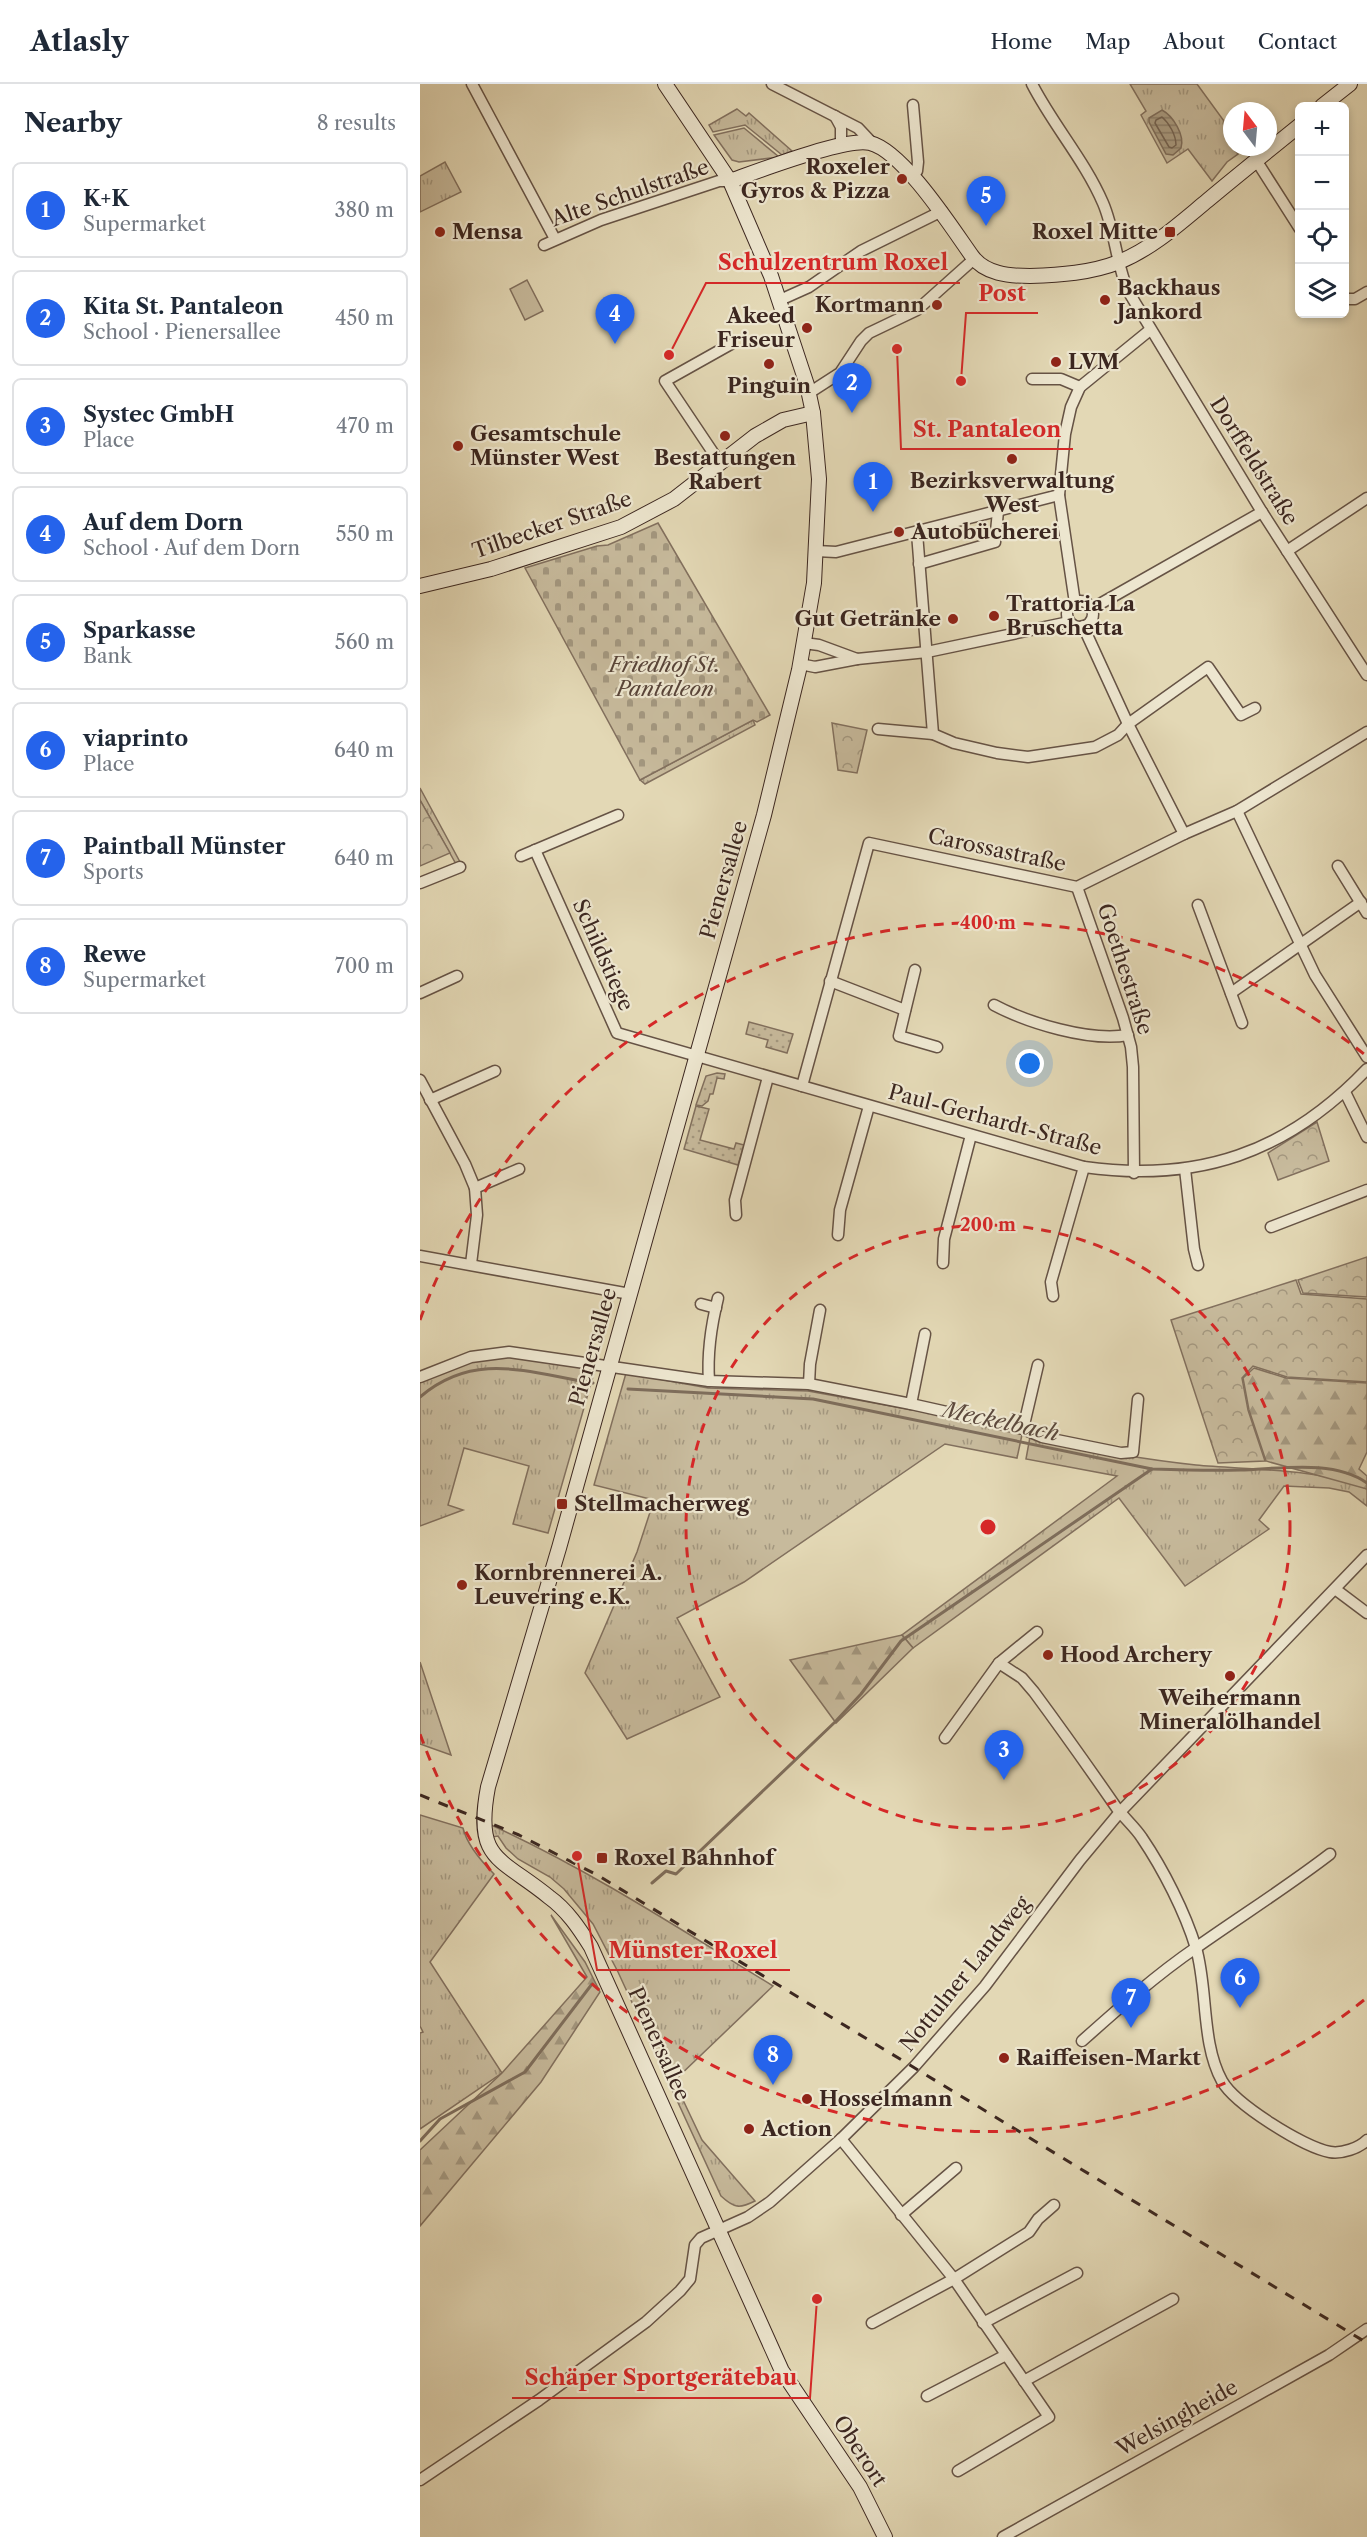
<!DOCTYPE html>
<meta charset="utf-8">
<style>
body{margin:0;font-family:"Libre Caslon Text",serif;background:#f6f6f7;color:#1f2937}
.controls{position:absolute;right:18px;top:18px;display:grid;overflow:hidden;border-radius:9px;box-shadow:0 3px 9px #0003}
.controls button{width:54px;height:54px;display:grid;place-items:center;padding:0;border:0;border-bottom:2px solid #e0e1e3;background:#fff;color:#1f2937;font:30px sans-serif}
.compass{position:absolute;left:803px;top:18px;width:54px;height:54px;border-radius:50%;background:#fff;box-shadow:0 3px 9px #0003;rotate:344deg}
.you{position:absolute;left:610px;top:980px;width:21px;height:21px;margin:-15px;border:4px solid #fff;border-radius:50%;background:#1a73e8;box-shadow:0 0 0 9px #1a73e833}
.badge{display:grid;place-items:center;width:39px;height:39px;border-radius:50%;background:#2563eb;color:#fff;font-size:20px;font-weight:700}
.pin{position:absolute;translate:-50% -50px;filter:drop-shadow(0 2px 3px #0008)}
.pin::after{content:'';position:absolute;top:32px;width:21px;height:18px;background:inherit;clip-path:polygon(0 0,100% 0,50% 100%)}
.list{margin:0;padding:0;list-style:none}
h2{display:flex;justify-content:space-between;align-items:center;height:78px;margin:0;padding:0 24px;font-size:26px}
h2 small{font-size:20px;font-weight:400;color:#747a83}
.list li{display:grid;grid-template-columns:39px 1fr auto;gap:18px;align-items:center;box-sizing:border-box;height:96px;margin:0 12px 12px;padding:0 12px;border:2px solid #e0e1e3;border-radius:9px}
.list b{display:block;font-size:22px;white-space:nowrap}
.list p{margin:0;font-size:20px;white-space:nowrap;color:#747a83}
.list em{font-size:20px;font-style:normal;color:#747a83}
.icon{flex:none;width:33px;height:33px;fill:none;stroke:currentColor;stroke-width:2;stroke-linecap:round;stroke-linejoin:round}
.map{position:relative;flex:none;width:947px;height:2453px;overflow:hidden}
header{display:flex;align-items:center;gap:36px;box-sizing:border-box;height:84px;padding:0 30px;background:#fff;border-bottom:2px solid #e0e1e3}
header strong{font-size:28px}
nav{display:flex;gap:33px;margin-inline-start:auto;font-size:21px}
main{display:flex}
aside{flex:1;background:#fff}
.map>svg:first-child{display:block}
.grass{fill:url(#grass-tufts);stroke:#82705e;stroke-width:1.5}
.forest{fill:url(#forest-firs);stroke:#82705e;stroke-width:1.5}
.cemetery{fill:url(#cemetery-stones);stroke:#82705e;stroke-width:1.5}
.park{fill:url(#park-crowns);stroke:#82705e;stroke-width:1.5}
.garden{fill:url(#garden-dots);stroke:#82705e;stroke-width:1.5}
.pitch{fill:#c7ba9c;stroke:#82705e;stroke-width:1.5}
.water{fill:url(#water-rules);stroke:#7e6d5b;stroke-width:1.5}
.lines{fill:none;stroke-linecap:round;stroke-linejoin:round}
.shore{stroke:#736251;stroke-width:1.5}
.stream{stroke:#7e6d5b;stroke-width:3}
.street-casing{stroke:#665345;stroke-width:13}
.secondary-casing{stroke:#3c2720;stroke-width:16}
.street{stroke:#ede6cf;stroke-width:10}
.secondary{stroke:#ede6cf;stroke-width:14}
.rail{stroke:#3c2720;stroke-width:3;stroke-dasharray:10 10;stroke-linecap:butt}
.ring{fill:none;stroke:#d62828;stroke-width:3;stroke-dasharray:10 8}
.poi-dot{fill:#8f2418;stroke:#ede6cf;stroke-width:2}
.labels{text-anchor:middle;stroke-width:4.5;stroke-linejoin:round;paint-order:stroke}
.poi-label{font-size:21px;font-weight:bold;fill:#3c2720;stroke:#ede6cf;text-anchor:start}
.street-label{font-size:21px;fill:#3c2720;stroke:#ede6cf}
.park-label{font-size:21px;font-style:italic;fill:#584439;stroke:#ede6cf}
.water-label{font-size:22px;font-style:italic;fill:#5d4a3d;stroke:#ede6cf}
.centre{fill:#d62828;stroke:#ede6cf;stroke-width:3}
.ring-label{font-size:18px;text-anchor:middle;font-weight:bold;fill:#d62828;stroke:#ede6cf;stroke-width:4.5;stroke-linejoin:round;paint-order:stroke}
.leader{fill:none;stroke:#d62828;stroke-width:2}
.callout-dot{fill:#d62828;stroke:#ede6cf;stroke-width:2}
.callout-label{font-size:22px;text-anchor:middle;font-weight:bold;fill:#d62828;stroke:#ede6cf;stroke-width:4.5;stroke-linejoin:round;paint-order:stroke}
</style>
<header>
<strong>Atlasly</strong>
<nav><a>Home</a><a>Map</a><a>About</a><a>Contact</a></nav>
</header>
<main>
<aside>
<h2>Nearby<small>8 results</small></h2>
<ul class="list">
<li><span class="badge">1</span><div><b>K+K</b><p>Supermarket</p></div><em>380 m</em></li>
<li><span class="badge">2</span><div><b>Kita St. Pantaleon</b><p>School · Pienersallee</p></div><em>450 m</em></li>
<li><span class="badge">3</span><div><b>Systec GmbH</b><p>Place</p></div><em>470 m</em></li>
<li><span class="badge">4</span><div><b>Auf dem Dorn</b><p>School · Auf dem Dorn</p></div><em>550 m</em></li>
<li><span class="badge">5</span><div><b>Sparkasse</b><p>Bank</p></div><em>560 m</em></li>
<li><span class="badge">6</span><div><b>viaprinto</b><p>Place</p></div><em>640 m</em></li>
<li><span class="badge">7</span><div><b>Paintball Münster</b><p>Sports</p></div><em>640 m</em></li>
<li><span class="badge">8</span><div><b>Rewe</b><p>Supermarket</p></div><em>700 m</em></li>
</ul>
</aside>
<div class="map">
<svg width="947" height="2453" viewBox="0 0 947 2453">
<defs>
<pattern id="grass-tufts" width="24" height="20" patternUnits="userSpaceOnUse" patternTransform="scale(1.5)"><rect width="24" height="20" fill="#c7ba9c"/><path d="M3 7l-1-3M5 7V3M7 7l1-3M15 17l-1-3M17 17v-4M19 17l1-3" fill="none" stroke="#a3977f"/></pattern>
<pattern id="forest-firs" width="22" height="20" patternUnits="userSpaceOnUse" patternTransform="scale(1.5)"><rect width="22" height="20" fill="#c7ba9c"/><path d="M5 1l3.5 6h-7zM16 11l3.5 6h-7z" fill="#a3977f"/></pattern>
<pattern id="cemetery-stones" width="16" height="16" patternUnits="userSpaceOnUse" patternTransform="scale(1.5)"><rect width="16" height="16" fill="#c7ba9c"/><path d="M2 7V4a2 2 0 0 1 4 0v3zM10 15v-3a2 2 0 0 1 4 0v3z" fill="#a3977f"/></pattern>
<pattern id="park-crowns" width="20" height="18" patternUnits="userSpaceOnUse" patternTransform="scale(1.5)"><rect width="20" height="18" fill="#c7ba9c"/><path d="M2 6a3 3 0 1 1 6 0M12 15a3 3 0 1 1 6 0" fill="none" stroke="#a3977f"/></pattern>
<pattern id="garden-dots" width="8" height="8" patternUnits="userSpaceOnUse" patternTransform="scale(1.5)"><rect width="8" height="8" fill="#c7ba9c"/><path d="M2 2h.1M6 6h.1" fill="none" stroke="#a3977f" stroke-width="1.8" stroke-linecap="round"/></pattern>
<pattern id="water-rules" width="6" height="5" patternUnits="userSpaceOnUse" patternTransform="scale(1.5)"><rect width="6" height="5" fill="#aa9c82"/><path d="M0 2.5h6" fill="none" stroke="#8c7f6a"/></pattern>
</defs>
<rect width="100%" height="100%" fill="#e3d8b5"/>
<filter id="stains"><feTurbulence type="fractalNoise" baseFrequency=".00333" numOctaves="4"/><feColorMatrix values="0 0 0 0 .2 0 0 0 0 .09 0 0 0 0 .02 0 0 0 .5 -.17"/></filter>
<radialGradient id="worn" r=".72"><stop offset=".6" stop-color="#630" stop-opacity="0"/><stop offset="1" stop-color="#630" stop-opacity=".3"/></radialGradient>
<!-- grass -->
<g class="grass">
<path d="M710 0H777L812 48V63L818 70 807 78 792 97 768 65 747 79 721 31 726 27Z"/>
<path d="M317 25 326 32 329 29 372 67 362 71 325 41 293 48 289 41Z"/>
<path d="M324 44 359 73 319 78 312 76 294 51Z"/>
<path d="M25 78 41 108 0 128V92Z"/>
<path d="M333 636 335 641 225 700 220 696Z"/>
<path d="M0 704 40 778 36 780 0 716Z"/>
<path d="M90 1272 176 1282 128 1449 93 1440 109 1382 44 1364 28 1421 43 1426 0 1442V1298L56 1276Z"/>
<path d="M206 1289 288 1304 388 1307 603 1346 597 1374 525 1360 324 1498 257 1534 300 1613 207 1655 165 1589 217 1468 234 1416 174 1401Z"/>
<path d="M610 1353C665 1365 720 1375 776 1381 828 1386 900 1384 947 1405V1422L929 1408 909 1404 864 1402 839 1436 849 1445 765 1502 699 1414 493 1564 482 1551 697 1392 606 1375Z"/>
<path d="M0 1578 31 1671 0 1660Z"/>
<path d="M0 1731 43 1744C47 1761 61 1777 74 1790L10 1878 82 1989 0 2045V1949L3 1948 0 1942Z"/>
<path d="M69 1740C168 1785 260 1845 353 1902L254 1997 282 2056 335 2117C319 2125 314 2124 301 2112L198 1888 173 1840 144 1805 130 1793 98 1775 86 1764 78 1752 72 1753Z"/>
</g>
<!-- forest -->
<g class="forest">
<path d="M834 1284 866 1294 947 1299V1368L939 1385 947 1392V1405L846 1377 829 1326 823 1294Z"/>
<path d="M482 1551 493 1564 416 1639 370 1576Z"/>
<path d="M131 1831 165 1878 180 1908 121 1998 0 2142V2066L82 1989 167 1893Z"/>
</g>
<!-- cemetery -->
<path class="cemetery" d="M238 439 350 631 337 638 333 636 220 696 105 484 177 462 188 461Z"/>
<!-- park -->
<g class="park">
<path d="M412 639 447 646 437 689 418 686Z"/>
<path d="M0 716 30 769 0 782Z"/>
<path d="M897 1038 909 1077 858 1096 848 1069Z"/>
<path d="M947 1173V1213L883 1209 878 1196Z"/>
<path d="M876 1196 881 1210 947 1215V1298L867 1293 833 1282 822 1294 828 1326 845 1377 798 1379 751 1236Z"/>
</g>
<!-- garden -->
<g class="garden">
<path d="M329 938 373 950 367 969 346 963 348 956 326 950Z"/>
<path d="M297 989 305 990 304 995 297 994 293 1010H290L288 1017 282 1022 276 1021 286 992Z"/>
<path d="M276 1022 289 1025 280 1056 314 1065 316 1059 324 1061 318 1081 264 1065Z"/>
</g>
<!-- pitch -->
<path class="pitch" d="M107 196 123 227 105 236 90 205Z"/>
<!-- water -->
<path class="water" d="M742 26C753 32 765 51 761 64L753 71 746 70 729 38V34Z"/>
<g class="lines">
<!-- shore -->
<path class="shore" d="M742 33C749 39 756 51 756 61L752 64 749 63 735 39 736 36Z"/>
<!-- stream -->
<g class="stream">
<path d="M208 1305 393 1315 732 1385C761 1386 791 1387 820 1386 859 1385 913 1375 947 1399"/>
<path d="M0 1313C55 1266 109 1289 173 1299"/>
<path d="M232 1799 246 1787 256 1790 415 1638 441 1610 481 1557 732 1385"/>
<path d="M0 2057 20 2035 105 1988 172 1900"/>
</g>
<defs>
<g id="street">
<path d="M52 0 135 155"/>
<path d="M352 0 438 44 453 60"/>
<path d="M612 0C633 41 665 77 683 119 695 147 696 179 708 207L842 428 947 591"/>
<path d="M415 32 421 43V61"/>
<path d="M836 76 880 145"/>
<path d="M492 92 497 87 498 78 493 21"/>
<path d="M124 161 181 136 299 97H310"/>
<path d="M924 215H935L947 208"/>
<path d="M360 216 389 203 441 167 522 127"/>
<path d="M612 295H641L660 303"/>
<path d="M389 309 420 289 441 257 449 249 497 226 554 175"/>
<path d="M300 379 245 297 311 260"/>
<path d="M497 449 513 650"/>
<path d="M396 467 416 468 639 411"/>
<path d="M867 467 947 414"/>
<path d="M499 480 575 458 578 427"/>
<circle cx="660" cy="530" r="13"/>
<path d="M655 519 639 411 645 350 651 323 660 303 730 246"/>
<path d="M671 525 842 428"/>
<path d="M663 542 708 640 764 750"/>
<path d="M384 559 399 561 437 575"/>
<path d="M380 580 395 583 437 575 507 568 649 538"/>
<path d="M458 645 513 650 534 659 577 669 608 673 675 663 698 651 708 640 788 583 821 631 835 624"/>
<path d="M817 727 895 891 947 973"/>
<path d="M115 766 197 949 664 1083C778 1099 867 1069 947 985"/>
<path d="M101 772 198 731"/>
<path d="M918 782 947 829"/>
<path d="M0 799 40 783"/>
<path d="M657 803 703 934 711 963 713 983 714 1089"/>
<path d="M778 821 822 939"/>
<path d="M495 886 479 952 517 963"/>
<path d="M410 897 485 926"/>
<path d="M0 909 37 892"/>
<path d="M811 909 941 818"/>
<path d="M574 921C608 939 670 958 708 951"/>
<path d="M0 996 45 1080 55 1104 99 1085"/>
<path d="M382 1002 449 759 657 803 764 750 817 727 947 648"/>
<path d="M925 1008 947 1053"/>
<path d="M10 1016 75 987"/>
<path d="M765 1085 774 1165 778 1181"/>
<path d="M316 1131 315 1116 348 993"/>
<path d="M851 1143 947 1106"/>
<path d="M418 1151 420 1126 449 1022"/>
<path d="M0 1172 210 1210"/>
<path d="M523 1179 524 1155 551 1051"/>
<path d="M51 1180 57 1131 55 1104"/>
<path d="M633 1212 631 1198 664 1083"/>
<path d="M281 1220 296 1224"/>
<path d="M0 1293 51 1273 89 1268 289 1297 389 1300 491 1320 603 1345 622 1353 701 1369 713 1368 718 1315"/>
<path d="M289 1297C287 1268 291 1242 298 1214"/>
<path d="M389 1300 390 1280 400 1226"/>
<path d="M491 1320 505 1250"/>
<path d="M603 1345 618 1281"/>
<path d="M915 1505 947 1529"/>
<path d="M579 1579 602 1594 614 1608C642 1646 669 1684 696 1723 704 1734 715 1743 722 1754 743 1785 765 1828 776 1864 788 1905 781 1959 802 1997 815 2020 883 2063 910 2068 922 2070 939 2064 947 2056"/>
<path d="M525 1654 579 1579 617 1548"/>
<path d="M662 1957C699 1924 736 1891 777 1863 821 1832 867 1803 910 1770"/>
<path d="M421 2055 534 2195 629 2333 538 2387"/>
<path d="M481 2131 536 2084"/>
<path d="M452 2239 534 2195 609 2148 618 2135 634 2121"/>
<path d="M563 2239 657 2189"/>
<path d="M604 2297 753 2215"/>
<path d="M507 2312 586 2271"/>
<path d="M0 2396 119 2316 226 2238 260 2207 270 2195 275 2161 281 2154 328 2133 350 2118 421 2055 494 1983 565 1902 660 1776 700 1728 947 1471"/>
<path d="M583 2453 909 2271 947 2245"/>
</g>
<g id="secondary">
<path d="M245 0 310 97 351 192 387 301 393 329 399 395 394 499 379 586 344 731 139 1464 68 1703C54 1777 80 1773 129 1813 147 1826 159 1844 171 1863L362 2287 440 2403 465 2453"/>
<path d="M902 22 930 0"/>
<path d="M310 97C338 87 426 53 450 59 483 67 532 144 552 172 565 190 589 192 610 192 640 191 671 189 699 178 733 164 760 139 788 116 818 91 849 66 880 41"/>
<path d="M0 502 71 485 201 443 254 415 335 352 363 336 393 329"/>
</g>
</defs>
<!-- street casing -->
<use href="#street" class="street-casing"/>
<!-- secondary casing -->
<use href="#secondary" class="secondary-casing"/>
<!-- street -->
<use href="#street" class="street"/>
<!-- secondary -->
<use href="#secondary" class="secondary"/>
<!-- rail -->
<path class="rail" d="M0 1711 99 1751 179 1792 947 2259"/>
</g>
<!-- distance rings -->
<g class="ring">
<circle cx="568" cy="1443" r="302"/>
<path d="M944 1916A604 604 0 0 1 0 1650M0 1236A604 604 0 0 1 944 970"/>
</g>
<!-- markers -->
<g class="poi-dot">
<circle cx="482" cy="95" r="6"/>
<circle cx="20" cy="148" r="6"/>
<rect x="744" y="142" width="12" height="12" rx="3"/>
<circle cx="685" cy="216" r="6"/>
<circle cx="517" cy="221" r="6"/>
<circle cx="387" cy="244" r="6"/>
<circle cx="636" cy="278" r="6"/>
<circle cx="349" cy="280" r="6"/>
<circle cx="305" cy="352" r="6"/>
<circle cx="38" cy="362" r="6"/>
<circle cx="592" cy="375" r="6"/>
<circle cx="479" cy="448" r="6"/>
<circle cx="574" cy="532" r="6"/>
<circle cx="533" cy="535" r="6"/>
<rect x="136" y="1414" width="12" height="12" rx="3"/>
<circle cx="42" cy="1501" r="6"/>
<circle cx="628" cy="1571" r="6"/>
<circle cx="810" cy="1592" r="6"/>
<rect x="176" y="1768" width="12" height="12" rx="3"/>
<circle cx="584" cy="1974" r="6"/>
<circle cx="387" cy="2015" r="6"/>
<circle cx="329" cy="2045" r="6"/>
</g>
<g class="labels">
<!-- poi labels -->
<g class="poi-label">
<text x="470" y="90" text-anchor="end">Roxeler<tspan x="470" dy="24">Gyros &amp; Pizza</tspan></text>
<text x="32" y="155">Mensa</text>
<text x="738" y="155" text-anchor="end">Roxel Mitte</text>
<text x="697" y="211">Backhaus<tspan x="697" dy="24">Jankord</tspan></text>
<text x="505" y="228" text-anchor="end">Kortmann</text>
<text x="375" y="239" text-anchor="end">Akeed<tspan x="375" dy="24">Friseur</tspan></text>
<text x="648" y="285">LVM</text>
<text x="349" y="309" text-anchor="middle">Pinguin</text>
<text x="50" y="357">Gesamtschule<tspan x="50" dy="24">Münster West</tspan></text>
<text x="305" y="381" text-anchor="middle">Bestattungen<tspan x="305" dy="24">Rabert</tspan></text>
<text x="592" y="404" text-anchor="middle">Bezirksverwaltung<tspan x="592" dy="24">West</tspan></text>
<text x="491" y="455">Autobücherei</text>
<text x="586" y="527">Trattoria La<tspan x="586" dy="24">Bruschetta</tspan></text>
<text x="521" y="542" text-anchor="end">Gut Getränke</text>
<text x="154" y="1427">Stellmacherweg</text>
<text x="54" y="1496">Kornbrennerei A.<tspan x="54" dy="24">Leuvering e.K.</tspan></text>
<text x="640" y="1578">Hood Archery</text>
<text x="810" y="1621" text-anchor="middle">Weihermann<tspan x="810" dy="24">Mineralölhandel</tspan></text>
<text x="194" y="1781">Roxel Bahnhof</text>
<text x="596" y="1981">Raiffeisen-Markt</text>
<text x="399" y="2022">Hosselmann</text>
<text x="341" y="2052">Action</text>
</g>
<!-- street labels -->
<g class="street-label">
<text transform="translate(210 109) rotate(-19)" y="7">Alte Schulstraße</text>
<text transform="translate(834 377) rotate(58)" y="7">Dorffeldstraße</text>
<text transform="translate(132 441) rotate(-19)" y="7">Tilbecker Straße</text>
<text transform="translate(577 766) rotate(12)" y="7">Carossastraße</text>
<text transform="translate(304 796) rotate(-74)" y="7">Pienersallee</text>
<text transform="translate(183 871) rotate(66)" y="7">Schildstiege</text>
<text transform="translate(705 885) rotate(72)" y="7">Goethestraße</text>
<text transform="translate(575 1036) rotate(15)" y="7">Paul-Gerhardt-Straße</text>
<text transform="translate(173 1263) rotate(-74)" y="7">Pienersallee</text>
<text transform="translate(545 1890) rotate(-51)" y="7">Nottulner Landweg</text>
<text transform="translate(239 1960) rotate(66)" y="7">Pienersallee</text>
<text transform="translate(757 2334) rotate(-29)" y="7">Welsingheide</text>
<text transform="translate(440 2367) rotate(57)" y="7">Oberort</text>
</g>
<!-- park labels -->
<g class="park-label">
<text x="245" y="588">Friedhof St.<tspan x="245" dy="24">Pantaleon</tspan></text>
</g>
<!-- water labels -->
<g class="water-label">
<text transform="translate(581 1337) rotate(12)" y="8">Meckelbach</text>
</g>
</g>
<circle cx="568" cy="1443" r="9" class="centre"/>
<g class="ring-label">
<text x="568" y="845">400 m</text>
<text x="568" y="1147">200 m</text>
</g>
<!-- callouts -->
<path class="leader" d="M249 271L286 199H540M541 297L546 229H618M477 265L481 365H653M157 1772L177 1886H370M397 2215L390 2314H92"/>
<g class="callout-dot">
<circle cx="249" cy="271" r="6"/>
<circle cx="541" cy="297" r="6"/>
<circle cx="477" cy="265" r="6"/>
<circle cx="157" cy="1772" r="6"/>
<circle cx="397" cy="2215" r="6"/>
</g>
<g class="callout-label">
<text x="413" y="186">Schulzentrum Roxel</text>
<text x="582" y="217">Post</text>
<text x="567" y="353">St. Pantaleon</text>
<text x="273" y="1874">Münster-Roxel</text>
<text x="241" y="2301">Schäper Sportgerätebau</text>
</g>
<rect width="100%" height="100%" filter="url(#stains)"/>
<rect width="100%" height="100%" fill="url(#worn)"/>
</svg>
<div class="controls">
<button>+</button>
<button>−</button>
<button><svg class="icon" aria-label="locate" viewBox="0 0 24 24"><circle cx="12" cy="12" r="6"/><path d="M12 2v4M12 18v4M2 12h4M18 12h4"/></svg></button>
<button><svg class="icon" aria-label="layers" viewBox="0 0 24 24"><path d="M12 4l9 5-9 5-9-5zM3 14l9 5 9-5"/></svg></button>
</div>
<svg class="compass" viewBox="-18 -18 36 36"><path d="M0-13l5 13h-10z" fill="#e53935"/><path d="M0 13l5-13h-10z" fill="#747a83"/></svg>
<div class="you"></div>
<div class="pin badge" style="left:453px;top:428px">1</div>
<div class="pin badge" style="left:432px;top:329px">2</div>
<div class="pin badge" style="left:584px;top:1696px">3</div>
<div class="pin badge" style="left:195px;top:260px">4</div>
<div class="pin badge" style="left:566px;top:142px">5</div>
<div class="pin badge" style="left:820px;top:1924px">6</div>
<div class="pin badge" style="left:711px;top:1944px">7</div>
<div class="pin badge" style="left:353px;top:2001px">8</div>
</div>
</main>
